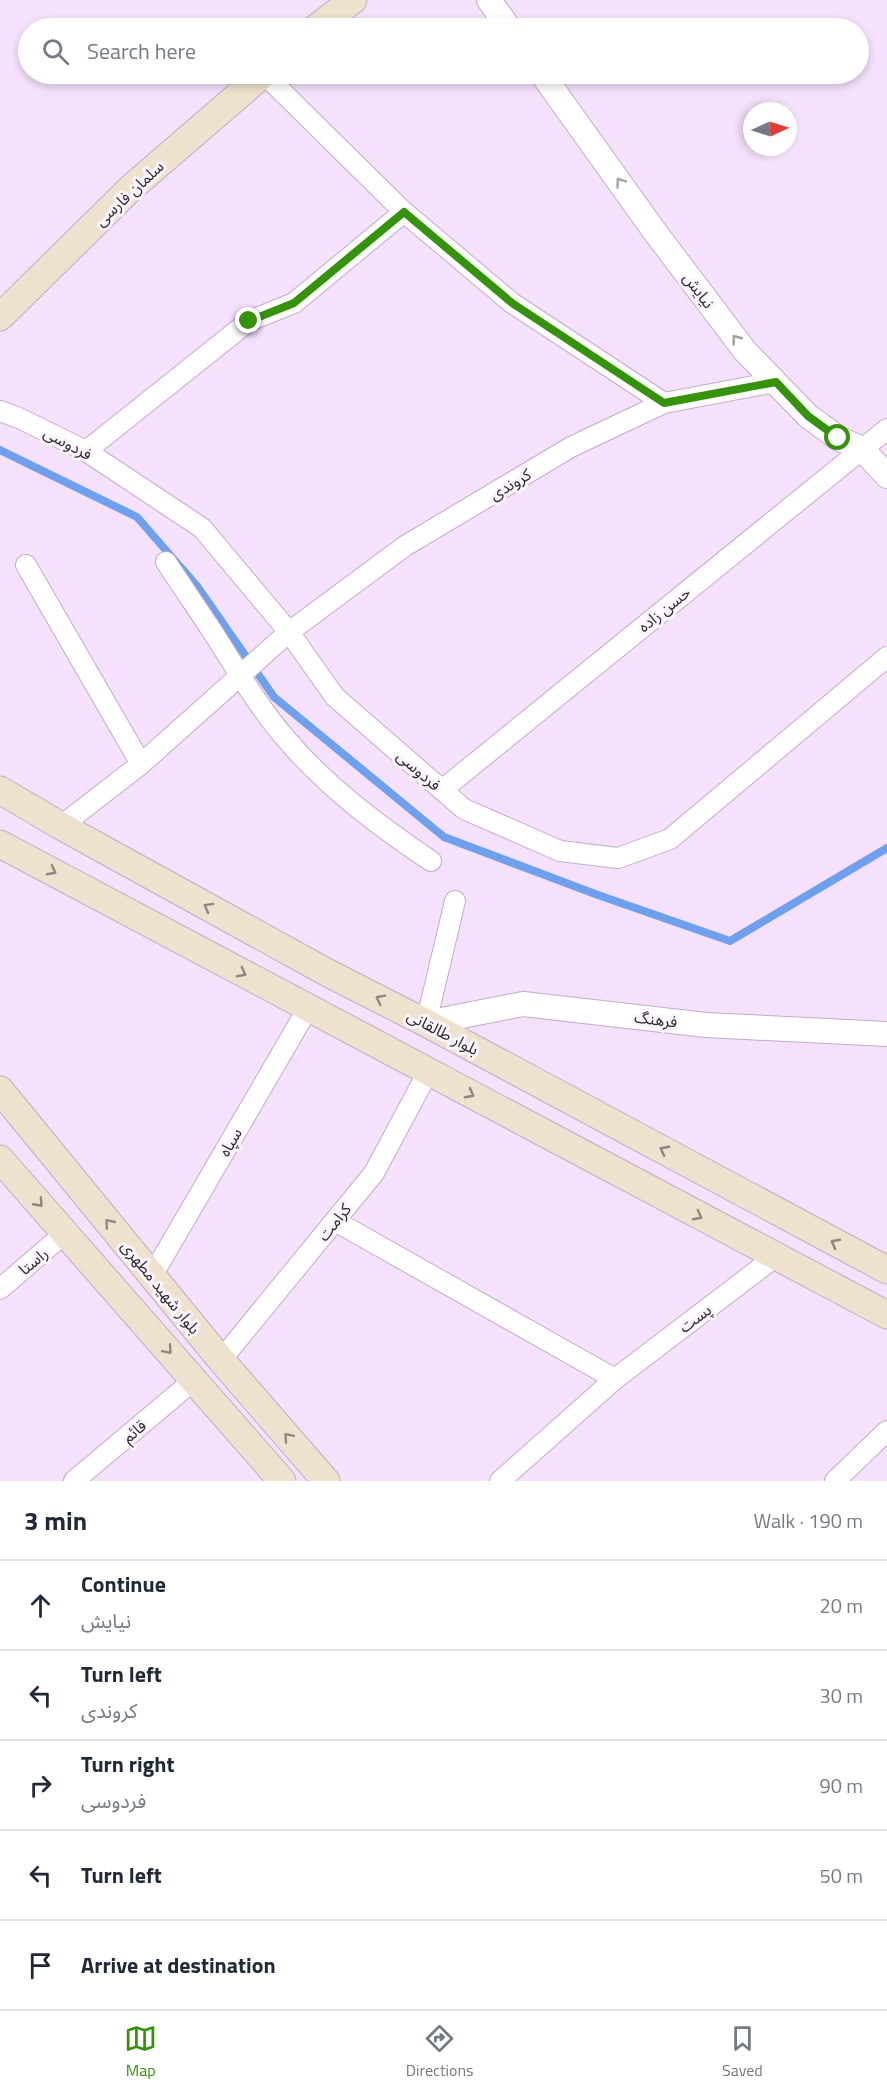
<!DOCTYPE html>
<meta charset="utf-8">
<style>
body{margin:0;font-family:"Titillium Web","Noto Sans Arabic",sans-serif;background:#f6f6f7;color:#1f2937}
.compass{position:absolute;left:743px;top:102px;width:54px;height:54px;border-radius:50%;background:#fff;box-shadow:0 3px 9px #0003;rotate:86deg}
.stop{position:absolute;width:18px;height:18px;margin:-14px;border:4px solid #35920b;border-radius:50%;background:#fff}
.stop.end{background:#35920b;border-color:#fff;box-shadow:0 2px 6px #0008}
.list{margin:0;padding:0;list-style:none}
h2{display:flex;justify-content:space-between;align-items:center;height:78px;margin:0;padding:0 24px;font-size:26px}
h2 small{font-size:20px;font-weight:400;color:#747a83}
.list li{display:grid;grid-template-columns:39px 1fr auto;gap:18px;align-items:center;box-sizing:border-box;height:90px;padding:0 24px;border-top:2px solid #e0e1e3}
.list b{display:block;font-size:22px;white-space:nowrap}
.list p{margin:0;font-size:20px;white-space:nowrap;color:#747a83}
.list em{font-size:20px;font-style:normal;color:#747a83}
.icon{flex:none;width:33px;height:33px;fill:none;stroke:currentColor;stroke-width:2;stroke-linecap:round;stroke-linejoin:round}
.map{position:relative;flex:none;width:887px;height:1481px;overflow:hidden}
.search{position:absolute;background:#fff;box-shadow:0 3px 9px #0003;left:18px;right:18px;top:18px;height:66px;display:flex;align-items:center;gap:15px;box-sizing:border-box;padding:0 21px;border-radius:33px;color:#747a83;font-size:22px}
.sheet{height:528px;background:#fff}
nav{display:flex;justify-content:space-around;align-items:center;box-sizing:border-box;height:84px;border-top:2px solid #e0e1e3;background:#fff;font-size:16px;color:#747a83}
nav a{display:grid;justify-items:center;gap:3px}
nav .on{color:#35920b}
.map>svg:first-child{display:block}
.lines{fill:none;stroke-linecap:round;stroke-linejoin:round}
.stream{stroke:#6fa0ee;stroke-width:8}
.minor-casing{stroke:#c3abc9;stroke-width:22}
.tertiary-casing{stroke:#c3abc9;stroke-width:26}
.secondary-casing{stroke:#c3abc9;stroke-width:29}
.minor{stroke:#fff;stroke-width:20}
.tertiary{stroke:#fff;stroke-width:24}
.secondary{stroke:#eee2ce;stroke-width:27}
.oneway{stroke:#a39fa4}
.oneway2{stroke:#908682}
.route{stroke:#35920b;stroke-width:8}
.labels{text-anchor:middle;stroke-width:6;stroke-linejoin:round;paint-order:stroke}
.street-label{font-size:16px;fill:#332935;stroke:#faf4fb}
</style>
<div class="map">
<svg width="887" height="1481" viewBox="0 0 887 1481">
<rect width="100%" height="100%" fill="#f5e1fb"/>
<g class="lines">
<!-- stream -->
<path class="stream" d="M0 450 137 517 197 586 274 697 444 837 598 895 730 941 887 848"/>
<defs>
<g id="minor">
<path d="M264 74 404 212 512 303 664 403"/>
<path d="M0 411 19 418 86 451 202 528 289 632 335 697 464 809 560 851 618 858 670 839 887 657"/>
<path d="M86 451 249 321 294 303 404 212"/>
<path d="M166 562C181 585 197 608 212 631 236 668 258 707 287 740 328 788 379 826 431 861"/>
<path d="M26 565 141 764"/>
<path d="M442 790 887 429"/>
<path d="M61 826 141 764 289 632 405 546 571 447 664 403 775 382"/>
<path d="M426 1023 455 901"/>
<path d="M335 1221 615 1379"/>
<path d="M152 1276 308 1008"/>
<path d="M0 1289 65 1233"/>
<path d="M221 1360 374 1173 428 1072"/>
<path d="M74 1481 194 1380"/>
<path d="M500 1481 615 1379 775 1257"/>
<path d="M835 1481 887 1431"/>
</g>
<g id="tertiary">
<path d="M489 0 509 28"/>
<path d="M542 74 655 232 745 351 808 416 838 438 862 449 887 476"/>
<path d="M426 1023 523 1004 706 1025 887 1034"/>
</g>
<g id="secondary">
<path d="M316 28 353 0"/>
<path d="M0 317 131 188 263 74"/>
<path d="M0 790 61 826 328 973 426 1023 887 1270"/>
<path d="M0 844 887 1315"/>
<path d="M0 1090 221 1360 326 1481"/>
<path d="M0 1159 282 1481"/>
</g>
</defs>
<!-- minor casing -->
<use href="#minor" class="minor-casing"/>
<!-- tertiary casing -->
<use href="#tertiary" class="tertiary-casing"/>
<!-- secondary casing -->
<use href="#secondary" class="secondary-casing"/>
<!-- minor -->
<use href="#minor" class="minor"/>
<!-- tertiary -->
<use href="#tertiary" class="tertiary"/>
<!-- secondary -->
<use href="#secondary" class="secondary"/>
</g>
<!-- one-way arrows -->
<defs><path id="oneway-chevron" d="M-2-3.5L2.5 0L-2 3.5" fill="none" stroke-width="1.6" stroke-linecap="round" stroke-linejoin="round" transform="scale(1.5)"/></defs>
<g class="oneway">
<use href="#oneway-chevron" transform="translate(620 182) rotate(-126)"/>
<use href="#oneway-chevron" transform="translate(736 339) rotate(-127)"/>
</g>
<g class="oneway2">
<use href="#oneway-chevron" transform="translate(52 871) rotate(28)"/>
<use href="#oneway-chevron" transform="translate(208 907) rotate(-151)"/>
<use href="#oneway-chevron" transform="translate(242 973) rotate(28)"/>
<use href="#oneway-chevron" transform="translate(380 999) rotate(-153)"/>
<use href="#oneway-chevron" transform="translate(470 1094) rotate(28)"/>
<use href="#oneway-chevron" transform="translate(664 1150) rotate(-152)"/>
<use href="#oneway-chevron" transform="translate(39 1203) rotate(48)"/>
<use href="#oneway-chevron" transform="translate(698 1216) rotate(28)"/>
<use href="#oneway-chevron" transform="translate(109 1223) rotate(-129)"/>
<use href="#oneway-chevron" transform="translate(835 1243) rotate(-152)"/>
<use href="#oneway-chevron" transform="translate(168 1350) rotate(49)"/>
<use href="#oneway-chevron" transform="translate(288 1437) rotate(-131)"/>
</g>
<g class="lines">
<!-- route -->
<path class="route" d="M249 321 294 303 404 212 512 303 664 403 776 382 808 416 838 438"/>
</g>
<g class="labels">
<!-- street labels -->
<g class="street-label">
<text transform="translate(129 193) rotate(-43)" y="6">سلمان فارسی</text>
<text transform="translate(699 290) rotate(53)" y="6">نیایش</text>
<text transform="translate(68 443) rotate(28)" y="6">فردوسی</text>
<text transform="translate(510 484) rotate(-31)" y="6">کروندی</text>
<text transform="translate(664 609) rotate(-39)" y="6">حسن زاده</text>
<text transform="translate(419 770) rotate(41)" y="6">فردوسی</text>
<text transform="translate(656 1019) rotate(7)" y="6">فرهنگ</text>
<text transform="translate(443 1032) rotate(28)" y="6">بلوار طالقانی</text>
<text transform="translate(230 1142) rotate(-60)" y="6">سپاه</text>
<text transform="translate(334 1222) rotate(-51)" y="6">کرامت</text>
<text transform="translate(33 1261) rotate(-40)" y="6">راستا</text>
<text transform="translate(161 1287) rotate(51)" y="6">بلوار شهید مطهری</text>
<text transform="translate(695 1318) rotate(-37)" y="6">پست</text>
<text transform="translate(134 1431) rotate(-40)" y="6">قائم</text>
</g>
</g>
</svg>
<svg class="compass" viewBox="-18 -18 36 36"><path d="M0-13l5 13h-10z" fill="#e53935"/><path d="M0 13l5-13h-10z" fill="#747a83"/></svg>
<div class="stop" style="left:838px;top:438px"></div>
<div class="stop end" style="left:249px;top:321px"></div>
<div class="search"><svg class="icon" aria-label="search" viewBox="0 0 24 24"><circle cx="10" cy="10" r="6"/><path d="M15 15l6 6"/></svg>Search here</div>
</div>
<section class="sheet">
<h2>3 min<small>Walk · 190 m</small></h2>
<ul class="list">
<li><svg class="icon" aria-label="ahead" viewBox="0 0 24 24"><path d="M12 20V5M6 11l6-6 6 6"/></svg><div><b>Continue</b><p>نیایش</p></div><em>20 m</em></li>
<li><svg class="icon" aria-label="left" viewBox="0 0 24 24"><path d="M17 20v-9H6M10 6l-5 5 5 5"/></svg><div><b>Turn left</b><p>کروندی</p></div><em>30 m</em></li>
<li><svg class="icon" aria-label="right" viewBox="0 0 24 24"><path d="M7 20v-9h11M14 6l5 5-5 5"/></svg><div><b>Turn right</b><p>فردوسی</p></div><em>90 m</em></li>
<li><svg class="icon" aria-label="left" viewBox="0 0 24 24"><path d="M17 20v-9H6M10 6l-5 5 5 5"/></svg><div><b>Turn left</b></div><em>50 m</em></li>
<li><svg class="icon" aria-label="arrive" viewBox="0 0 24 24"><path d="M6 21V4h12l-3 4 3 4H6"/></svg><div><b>Arrive at destination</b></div></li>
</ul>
</section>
<nav>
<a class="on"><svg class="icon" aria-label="map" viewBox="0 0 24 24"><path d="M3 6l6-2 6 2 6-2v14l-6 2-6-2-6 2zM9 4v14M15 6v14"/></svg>Map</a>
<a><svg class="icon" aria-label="directions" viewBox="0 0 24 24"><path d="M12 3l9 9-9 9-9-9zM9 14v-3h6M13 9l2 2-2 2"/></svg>Directions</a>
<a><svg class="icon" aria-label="saved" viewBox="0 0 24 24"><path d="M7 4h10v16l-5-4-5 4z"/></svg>Saved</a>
</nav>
